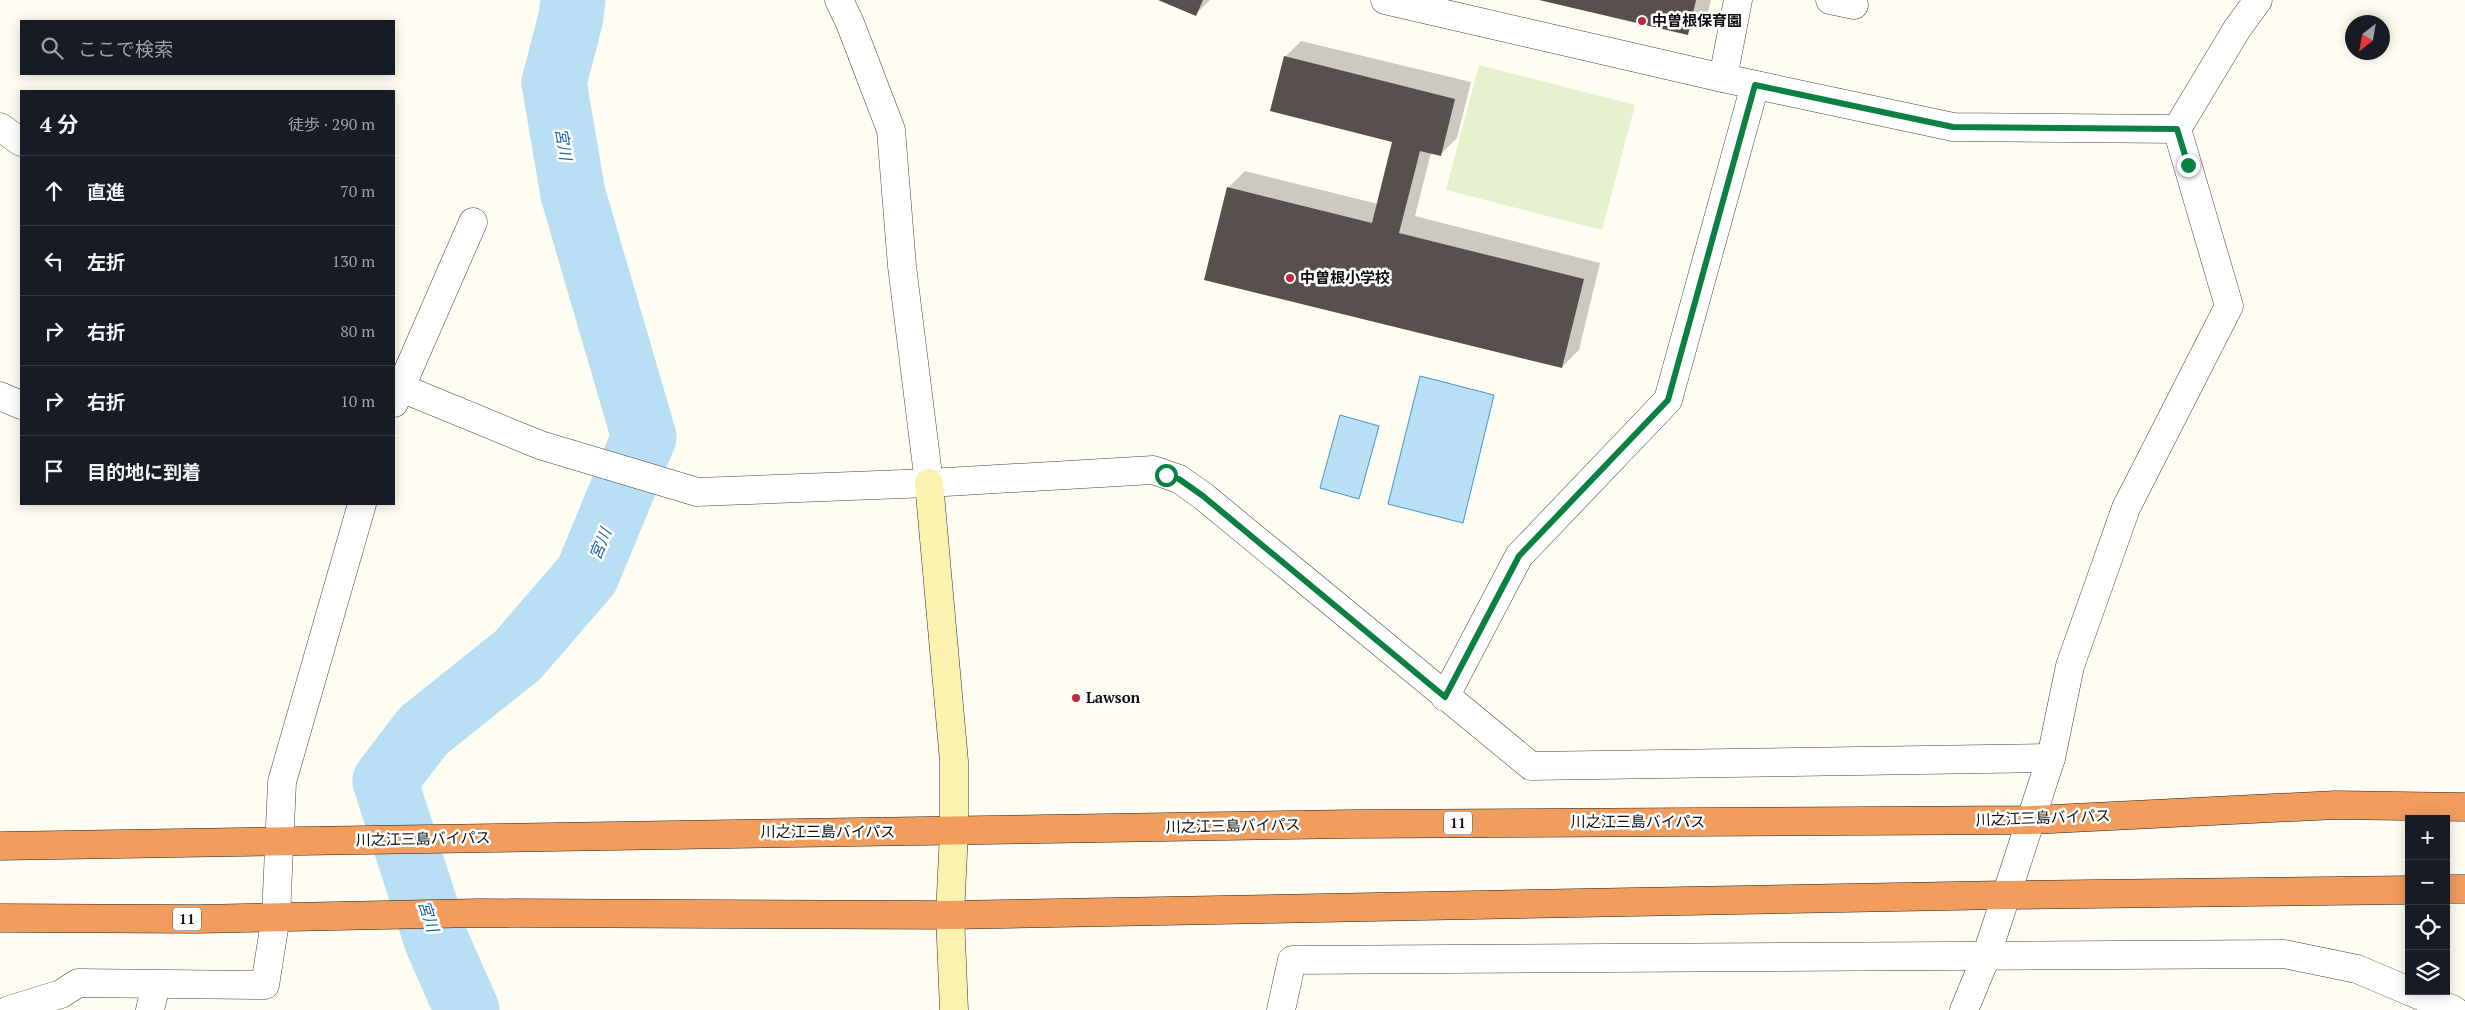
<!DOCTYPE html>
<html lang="ja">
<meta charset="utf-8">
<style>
body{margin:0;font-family:"PT Serif","Noto Sans JP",serif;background:#20242c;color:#f1f3f6}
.controls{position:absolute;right:15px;bottom:15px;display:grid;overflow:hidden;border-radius:0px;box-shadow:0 2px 12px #0003}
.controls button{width:45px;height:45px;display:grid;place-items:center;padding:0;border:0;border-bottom:1px solid #363941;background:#171b24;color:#f1f3f6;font:25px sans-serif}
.compass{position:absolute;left:2345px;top:15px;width:45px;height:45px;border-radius:50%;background:#171b24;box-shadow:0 2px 12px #0003;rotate:211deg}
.stop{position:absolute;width:15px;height:15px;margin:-11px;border:4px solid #0b8043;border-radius:50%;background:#fff}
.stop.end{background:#0b8043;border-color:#fff;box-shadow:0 1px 5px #0008}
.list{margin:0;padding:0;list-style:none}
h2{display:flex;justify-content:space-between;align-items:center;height:65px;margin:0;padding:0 20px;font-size:21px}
h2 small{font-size:16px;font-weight:400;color:#9ea1a6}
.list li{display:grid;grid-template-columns:32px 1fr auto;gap:15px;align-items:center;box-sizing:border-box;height:70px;padding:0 20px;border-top:1px solid #363941}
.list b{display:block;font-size:19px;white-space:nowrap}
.list em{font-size:16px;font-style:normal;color:#9ea1a6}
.icon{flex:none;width:28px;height:28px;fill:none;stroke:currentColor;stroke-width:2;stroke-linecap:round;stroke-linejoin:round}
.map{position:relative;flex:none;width:2465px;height:1010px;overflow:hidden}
.search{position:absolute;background:#171b24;box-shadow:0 2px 12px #0003;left:20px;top:20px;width:375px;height:55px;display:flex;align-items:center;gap:12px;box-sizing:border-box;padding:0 18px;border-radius:0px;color:#9ea1a6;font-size:19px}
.panel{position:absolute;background:#171b24;box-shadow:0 2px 12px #0003;left:20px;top:90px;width:375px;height:415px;border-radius:0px}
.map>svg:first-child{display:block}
.pitch{fill:#e5f0cd}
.water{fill:#b8dff4;stroke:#4196c9}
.shadow{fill:#0003}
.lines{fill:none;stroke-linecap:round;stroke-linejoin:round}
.river{stroke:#b8dff4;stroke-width:65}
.building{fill:#57504c}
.street-casing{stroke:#424242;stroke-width:29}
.secondary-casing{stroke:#313131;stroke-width:29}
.highway-casing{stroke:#202020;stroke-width:29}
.street{stroke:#fff;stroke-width:28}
.secondary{stroke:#fcf2af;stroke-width:28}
.highway{stroke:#f09d5e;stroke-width:28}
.route{stroke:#0b8043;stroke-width:6}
.poi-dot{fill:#bc2a35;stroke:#fff;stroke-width:2}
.labels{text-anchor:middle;stroke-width:5;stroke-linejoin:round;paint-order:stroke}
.shield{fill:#fff;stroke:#575757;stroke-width:1}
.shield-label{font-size:14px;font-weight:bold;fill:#0f0f0f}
.poi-label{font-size:15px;font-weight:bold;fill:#0f0f0f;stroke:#fff;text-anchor:start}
.street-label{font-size:15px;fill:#0f0f0f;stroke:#fff}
.water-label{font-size:16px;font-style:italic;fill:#1b689e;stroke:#fff}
</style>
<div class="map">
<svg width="2465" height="1010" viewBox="0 0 2465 1010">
<rect width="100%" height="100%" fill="#fffcf1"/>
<!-- pitch -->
<path class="pitch" d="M1479 65 1635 105 1602 230 1446 190Z"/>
<!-- water -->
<g class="water">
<path d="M1420 376 1494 395 1463 523 1388 504Z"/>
<path d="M1340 415 1379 426 1359 499 1320 488Z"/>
</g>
<!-- shadow -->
<g class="shadow">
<path d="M1161 0H1210L1196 14Z"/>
<path d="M1541 0H1711L1708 12 1687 33Z"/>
<path d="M1301 41 1471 82 1457 138 1440 155 1431 153 1415 216 1600 263 1579 350 1562 367 1228 188 1245 171 1378 204 1393 141 1285 57Z"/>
</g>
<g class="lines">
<!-- river -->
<path class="river" d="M467 1010 437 942 385 781 423 731 518 655 587 575 644 437 573 194 554 83 571 17 573 0"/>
</g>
<!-- building -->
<g class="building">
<path d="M1158 0H1203L1196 16Z"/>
<path d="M1539 0H1696L1688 35Z"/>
<path d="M1284 56 1455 99 1441 156 1420 151 1399 233 1584 279 1562 368 1204 280 1227 187 1372 223 1392 142 1270 111Z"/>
</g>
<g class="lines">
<defs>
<g id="street">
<path d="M839 0 850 23 891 130 902 266 929 483"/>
<path d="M1385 0 1723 78 1953 127 2177 129"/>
<path d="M1830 0 1854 5"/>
<path d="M1723 78 1738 0"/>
<path d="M0 127 21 142"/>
<path d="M394 385 540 445 697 492 929 483 1153 470 1179 479 1203 496 1531 766 2051 758"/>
<path d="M0 396 21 405"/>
<path d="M394 403 473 222"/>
<path d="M1445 697 1519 556 1668 400 1755 85"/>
<path d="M2409 991 2454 1010"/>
<path d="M9 1010 61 994 78 983 265 985 276 916 282 782 362 504"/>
<path d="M150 1010 156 985"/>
<path d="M1281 1010 1292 960 2284 954 2357 969 2409 991"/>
<path d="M1964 1010 1986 957 2051 758 2070 666 2126 508 2229 306 2177 129 2237 29 2258 0"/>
</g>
<path id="secondary" d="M929 483 954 761V832L950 915 954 1010"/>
<g id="highway">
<path d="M0 846 1351 824 2030 820 2336 805 2465 807"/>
<path d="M2446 889H2465"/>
<path d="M0 918 198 919 479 913 950 915 2005 895 2409 890"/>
</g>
</defs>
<!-- street casing -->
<use href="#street" class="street-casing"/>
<!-- secondary casing -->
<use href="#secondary" class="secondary-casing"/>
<!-- highway casing -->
<use href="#highway" class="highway-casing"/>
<!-- street -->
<use href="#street" class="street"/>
<!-- secondary -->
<use href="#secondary" class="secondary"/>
<!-- highway -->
<use href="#highway" class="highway"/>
</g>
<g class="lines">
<!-- route -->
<path class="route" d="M1166 475 1179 479 1203 496 1445 697 1519 556 1668 400 1755 85 1953 127 2177 129 2188 165"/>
</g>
<!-- markers -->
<g class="poi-dot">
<circle cx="1642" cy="21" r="5"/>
<circle cx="1290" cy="278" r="5"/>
<circle cx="1076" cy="698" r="5"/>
</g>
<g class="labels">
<!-- shield labels -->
<g class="shield">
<rect x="1444" y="811.5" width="28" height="23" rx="4"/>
<rect x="173" y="907.5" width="28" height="23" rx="4"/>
</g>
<g class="shield-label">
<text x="1458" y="828">11</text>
<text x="187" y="924">11</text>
</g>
<!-- poi labels -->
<g class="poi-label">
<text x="1652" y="26">中曽根保育園</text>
<text x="1300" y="283">中曽根小学校</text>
<text x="1086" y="703">Lawson</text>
</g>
<!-- street labels -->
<g class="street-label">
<text transform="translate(2043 818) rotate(-2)" y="5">川之江三島バイパス</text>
<text x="1638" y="827">川之江三島バイパス</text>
<text transform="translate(1233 826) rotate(-1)" y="5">川之江三島バイパス</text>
<text x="828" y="837">川之江三島バイパス</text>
<text transform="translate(423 839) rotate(-1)" y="5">川之江三島バイパス</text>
</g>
<!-- water labels -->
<g class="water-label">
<text transform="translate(564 144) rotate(81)" y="6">宮川</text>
<text transform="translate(600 544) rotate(-68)" y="6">宮川</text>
<text transform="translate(429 916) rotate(72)" y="6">宮川</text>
</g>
</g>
</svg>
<div class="controls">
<button>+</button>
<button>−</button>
<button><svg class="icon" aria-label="locate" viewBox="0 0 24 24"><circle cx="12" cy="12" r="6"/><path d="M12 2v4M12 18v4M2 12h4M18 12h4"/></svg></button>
<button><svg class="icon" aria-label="layers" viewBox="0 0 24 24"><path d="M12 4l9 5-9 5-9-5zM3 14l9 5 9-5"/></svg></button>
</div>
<svg class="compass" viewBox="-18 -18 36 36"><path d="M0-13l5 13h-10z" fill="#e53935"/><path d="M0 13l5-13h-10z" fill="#9ea1a6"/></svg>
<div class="stop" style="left:1166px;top:475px"></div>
<div class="stop end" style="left:2188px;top:165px"></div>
<div class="search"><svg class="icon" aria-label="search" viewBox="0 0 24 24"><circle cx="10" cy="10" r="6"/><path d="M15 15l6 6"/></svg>ここで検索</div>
<section class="panel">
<h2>4 分<small>徒歩 · 290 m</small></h2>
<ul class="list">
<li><svg class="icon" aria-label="ahead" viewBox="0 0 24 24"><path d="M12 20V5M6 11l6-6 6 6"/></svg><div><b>直進</b></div><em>70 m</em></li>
<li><svg class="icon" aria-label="left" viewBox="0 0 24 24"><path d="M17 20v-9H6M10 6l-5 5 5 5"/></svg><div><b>左折</b></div><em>130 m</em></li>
<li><svg class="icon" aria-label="right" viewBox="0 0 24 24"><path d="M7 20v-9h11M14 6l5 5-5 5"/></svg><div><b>右折</b></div><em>80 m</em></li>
<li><svg class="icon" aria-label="right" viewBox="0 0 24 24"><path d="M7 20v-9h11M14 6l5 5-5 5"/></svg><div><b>右折</b></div><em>10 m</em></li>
<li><svg class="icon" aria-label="arrive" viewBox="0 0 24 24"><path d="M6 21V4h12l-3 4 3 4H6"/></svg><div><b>目的地に到着</b></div></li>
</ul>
</section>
</div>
